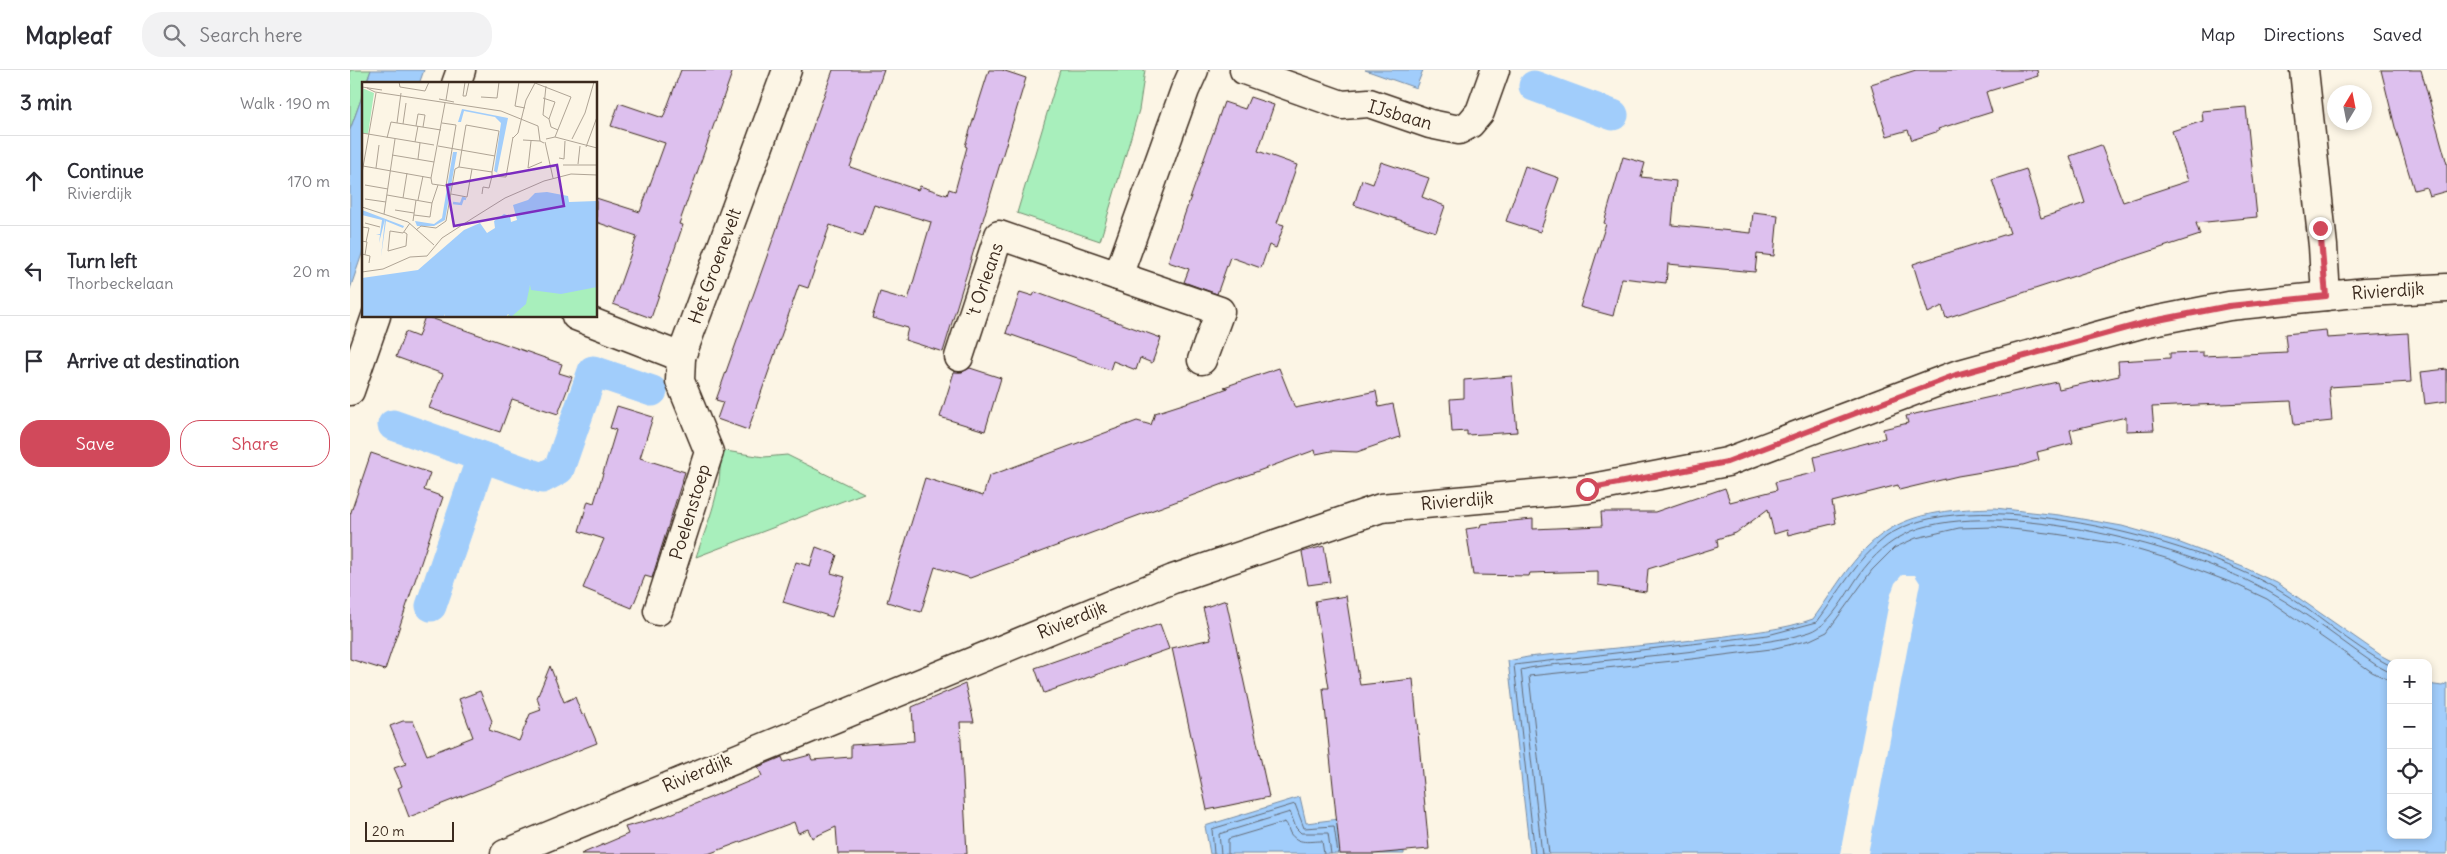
<!DOCTYPE html>
<meta charset="utf-8">
<style>
body{margin:0;font-family:Delius,sans-serif;background:#f2f2f3;color:#2b2b33}
.controls{position:absolute;right:15px;bottom:15px;display:grid;overflow:hidden;border-radius:10px;box-shadow:0 2px 8px #0003}
.controls button{width:45px;height:45px;display:grid;place-items:center;padding:0;border:0;border-bottom:1px solid #e1e1e2;background:#fff;color:#2b2b33;font:25px sans-serif}
.compass{position:absolute;left:1977px;top:15px;width:45px;height:45px;border-radius:50%;background:#fff;box-shadow:0 2px 8px #0003;rotate:10deg}
.scale{position:absolute;left:15px;bottom:12px;width:89px;box-sizing:border-box;padding-left:5px;border:2px solid #3b2a1e;border-top:0;font-size:14px;line-height:18px;white-space:nowrap;color:#3b2a1e;-webkit-text-stroke:4px #fcf5e5;paint-order:stroke}
.stop{position:absolute;width:15px;height:15px;margin:-11px;border:4px solid #d1495b;border-radius:50%;background:#fff}
.stop.end{background:#d1495b;border-color:#fff;box-shadow:0 1px 5px #0008}
.list{margin:0;padding:0;list-style:none}
h2{display:flex;justify-content:space-between;align-items:center;height:65px;margin:0;padding:0 20px;font-size:21px}
h2 small{font-size:16px;font-weight:400;color:#7c7c81}
.list li{display:grid;grid-template-columns:32px 1fr auto;gap:15px;align-items:center;box-sizing:border-box;height:90px;padding:0 20px;border-top:1px solid #e1e1e2}
.list b{display:block;font-size:19px;white-space:nowrap}
.list p{margin:0;font-size:16px;white-space:nowrap;color:#7c7c81}
.list em{font-size:16px;font-style:normal;color:#7c7c81}
.actions{display:flex;gap:10px;padding:15px 20px}
.actions a{flex:1;padding:11px 0;border:1px solid #d1495b;border-radius:20px;text-align:center;font-size:18px;color:#d1495b}
.actions .main{background:#d1495b;color:#fff}
.icon{flex:none;width:28px;height:28px;fill:none;stroke:currentColor;stroke-width:2;stroke-linecap:round;stroke-linejoin:round}
.map{position:relative;flex:none;width:2097px;height:784px;overflow:hidden}
header{display:flex;align-items:center;gap:30px;box-sizing:border-box;height:70px;padding:0 25px;background:#fff;border-bottom:1px solid #e1e1e2}
header strong{font-size:24px}
nav{display:flex;gap:28px;margin-inline-start:auto;font-size:18px}
.search{width:350px;height:45px;background:#f2f2f3;display:flex;align-items:center;gap:12px;box-sizing:border-box;padding:0 18px;border-radius:20px;color:#7c7c81;font-size:19px}
main{display:flex}
aside{flex:1;background:#fff}
.map>svg:first-child{display:block}
.green{fill:#a8efbc;stroke:#728c6d}
.water{fill:#a1cdfb;stroke:#788ca3}
.pier{fill:#fcf5e5}
.lines{fill:none;stroke-linecap:round;stroke-linejoin:round}
.shore{stroke:#646b76;stroke-width:1}
.canal{stroke:#a1cdfb;stroke-width:31}
.building{fill:#ddc0ee;stroke:#3b2a1e}
.street-casing{stroke:#3b2a1e;stroke-width:31}
.secondary-casing{stroke:#3b2a1e;stroke-width:31}
.street{stroke:#fcf5e5;stroke-width:28}
.secondary{stroke:#fcf5e5;stroke-width:28}
.route{stroke:#d1495b;stroke-width:6}
.labels{text-anchor:middle;stroke-width:4.5;stroke-linejoin:round;paint-order:stroke}
.street-label{font-size:18px;fill:#3b2a1e;stroke:#fcf5e5}
.inset-river{fill:none;stroke:#a1cdfb;stroke-width:2.5}
.inset-road{fill:none;stroke:#afa495;stroke-width:1}
.view{fill:#7b2cbf;fill-opacity:0.15;stroke:#7b2cbf;stroke-width:2.5}
.inset-edge{fill:none;stroke:#3b2a1e;stroke-width:2.5}
</style>
<header>
<strong>Mapleaf</strong>
<div class="search"><svg class="icon" aria-label="search" viewBox="0 0 24 24"><circle cx="10" cy="10" r="6"/><path d="M15 15l6 6"/></svg>Search here</div>
<nav><a>Map</a><a>Directions</a><a>Saved</a></nav>
</header>
<main>
<aside>
<h2>3 min<small>Walk · 190 m</small></h2>
<ul class="list">
<li><svg class="icon" aria-label="ahead" viewBox="0 0 24 24"><path d="M12 20V5M6 11l6-6 6 6"/></svg><div><b>Continue</b><p>Rivierdijk</p></div><em>170 m</em></li>
<li><svg class="icon" aria-label="left" viewBox="0 0 24 24"><path d="M17 20v-9H6M10 6l-5 5 5 5"/></svg><div><b>Turn left</b><p>Thorbeckelaan</p></div><em>20 m</em></li>
<li><svg class="icon" aria-label="arrive" viewBox="0 0 24 24"><path d="M6 21V4h12l-3 4 3 4H6"/></svg><div><b>Arrive at destination</b></div></li>
</ul>
<div class="actions"><a class="main">Save</a><a>Share</a></div>
</aside>
<div class="map">
<svg width="2097" height="784" viewBox="0 0 2097 784">
<rect width="100%" height="100%" fill="#fcf5e5"/>
<filter id="ink" filterUnits="userSpaceOnUse"><feTurbulence type="fractalNoise" baseFrequency=".02" numOctaves="2"/><feDisplacementMap in="SourceGraphic" scale="10" xChannelSelector="R" yChannelSelector="G"/><feConvolveMatrix kernelMatrix="1 2 1 2 8 2 1 2 1" color-interpolation-filters="sRGB"/></filter>
<g filter="url(#ink)">
<!-- green -->
<g class="green">
<path d="M0 0H21L16 14H14V21L0 60Z"/>
<path d="M710 0H795L789 40 750 171 667 143Z"/>
<path d="M369 380 414 387 437 385 514 423 346 487C357 454 375 414 369 380Z"/>
</g>
<!-- water -->
<g class="water">
<path d="M21 0H74L69 14H16Z"/>
<path d="M1015 0H1073L1066 18Z"/>
<path d="M14 21V178L0 219V60Z"/>
<path d="M1645 438 1709 445 1772 456 1825 471 1893 497 1927 513 2032 586 2045 593H2041V765H2078V614L2092 616 2097 613V784H1180L1158 591 1178 587C1241 580 1305 575 1369 567 1400 562 1433 560 1463 549 1484 521 1504 483 1534 463 1565 441 1608 439 1645 438Z"/>
<path d="M950 727 956 753 989 749 1054 780V784H860L855 756Z"/>
</g>
<!-- pier -->
<path class="pier" d="M1552 505H1565L1570 513 1518 784H1490L1540 527 1545 513Z"/>
<g class="lines">
<!-- shore -->
<g class="shore">
<path d="M864 784 862 759 945 734 954 758 984 756 988 784"/>
<path d="M871 784 869 764 940 742 946 758 951 763H978L981 784"/>
<path d="M878 784V769L935 752C938 755 938 759 940 763 948 775 960 771 972 771L974 784"/>
<path d="M1185 784 1164 595 1418 565 1467 552C1488 524 1507 489 1536 467 1614 409 1847 471 1925 518 1965 541 1999 575 2041 596"/>
<path d="M1192 784 1171 600C1193 594 1218 594 1241 592 1288 587 1335 583 1381 576 1407 573 1435 570 1460 562 1483 555 1501 513 1517 495 1529 480 1544 469 1562 461 1648 427 1843 477 1921 523 1958 544 1991 571 2026 595L2041 603"/>
<path d="M1199 784 1179 606 1342 589 1421 579 1460 570 1477 562 1522 500 1544 478 1566 468 1609 458 1644 457 1706 464 1768 474 1819 489 1885 514 1917 529 2022 602 2041 611"/>
</g>
<!-- canal -->
<g class="canal">
<path d="M1184 16 1263 45"/>
<path d="M43 355 192 408 209 399 243 301 302 321"/>
<path d="M81 536 132 387"/>
</g>
</g>
<!-- building -->
<g class="building">
<path d="M331 0H383L329 154 333 155 301 248 263 234 287 166 246 152V128L290 142 315 73 261 56 269 33 313 48Z"/>
<path d="M483 0H534L500 97 568 120 570 116 597 125 599 119 605 121 617 77 615 76 639 0H652L676 8 593 282 555 270 558 258 522 248 530 222 558 230 581 152 524 135 513 166 480 155 458 218 449 215 398 360 367 349 373 332 366 330Z"/>
<path d="M1566 0H1687L1688 6 1636 22 1642 42 1588 59 1589 61 1562 70 1558 60 1537 66 1521 14Z"/>
<path d="M2031 0H2071L2097 94V121L2079 126 2076 117 2064 120 2045 57Z"/>
<path d="M900 27 924 35 908 81 947 95 927 153 934 155 926 178 919 175 911 198 880 187 867 224 834 212 839 199 818 192 874 32 895 39Z"/>
<path d="M1896 37 1907 147 1846 153 1850 165 1596 248 1592 236 1578 243 1563 194 1660 163 1642 110 1676 99 1691 148 1735 133 1720 86 1751 75 1773 132 1838 111 1822 61 1853 51 1852 41Z"/>
<path d="M1273 87 1295 93 1291 107 1326 111 1322 155 1401 163 1403 142 1428 145 1424 186 1407 184 1405 202 1318 194 1316 213 1272 208 1263 246 1230 237 1256 154 1254 153Z"/>
<path d="M1031 92 1079 108 1072 127 1095 136 1086 162 1004 135 1012 110 1023 114Z"/>
<path d="M1175 96 1209 108 1190 162 1156 151Z"/>
<path d="M670 222 683 226 685 222 811 268 802 293 790 288 786 300 763 291 760 300 656 263Z"/>
<path d="M75 246 212 294 209 303 222 307 208 344 162 329 150 362 79 338 93 304 46 287 55 262 68 267Z"/>
<path d="M1976 260 1977 268 2058 263 2061 312 1979 317 1982 351 1944 355 1941 331 1802 337 1804 360 1776 361V347L1720 360 1723 373 1687 382 1689 390 1673 395 1608 406 1549 420 1548 415 1482 432 1486 453 1438 465 1437 460 1424 464 1418 439 1386 463 1367 469 1368 477 1298 499 1296 522 1248 515V501L1180 503 1179 506 1123 505 1116 459 1130 457 1131 454 1183 449V459L1252 456 1251 442H1305L1375 418 1380 432 1427 420 1425 412 1467 402 1464 387 1535 368 1533 359 1558 353 1556 346 1707 312 1709 319 1769 306 1768 291 1820 288V283L1853 282V286L1937 282 1935 264Z"/>
<path d="M620 298 651 308 635 361 590 347 604 302H612Z"/>
<path d="M929 298 945 338 1026 321 1029 337 1043 334 1050 367 1007 382 981 381 966 384 965 380 620 508 585 497 571 542 537 532 575 408 633 426 639 406 787 351 801 355 805 343 858 326H856L878 318 874 317Z"/>
<path d="M2097 299V331L2075 334 2071 302Z"/>
<path d="M1162 306 1167 362 1117 365V361L1102 362 1100 329 1114 328V310Z"/>
<path d="M267 336 303 347 290 388 335 402 302 508 295 506 282 538 233 518 254 469 229 461 238 431 244 433 266 360 260 358Z"/>
<path d="M21 383 80 403 74 420 93 427 35 600 0 589V445Z"/>
<path d="M974 476 980 512 958 515 952 482Z"/>
<path d="M466 477 487 485 481 503 495 507 482 547 433 532 446 492 460 496Z"/>
<path d="M996 526 1010 615 1063 609 1079 779 1024 784H990L973 618H979L965 531Z"/>
<path d="M876 530 919 727 857 740 822 578 861 569 853 538Z"/>
<path d="M810 554 819 579 694 623 685 598Z"/>
<path d="M200 596 214 632 225 627 232 645 235 644 247 673 59 747 48 718 52 716 44 698 56 694 40 656 53 651H63L77 685 123 667 109 629 130 621 142 651 139 660 169 671 180 644 191 640 187 628Z"/>
<path d="M615 614 624 652H610L617 784H488L486 757 462 768 458 759 448 763 444 752 358 784H231L278 764 275 757 316 746 412 706 408 697 432 687 434 692 460 685 462 690 501 687V675L564 671 562 637Z"/>
</g>
<g class="lines">
<defs>
<g id="street">
<path d="M894 0 992 35 1019 33 1080 54 1109 60 1120 54 1130 42 1145 0"/>
<path d="M106 14 111 0"/>
<path d="M768 206 870 241 852 290"/>
<path d="M226 246 331 287 437 0"/>
<path d="M609 287 649 165 768 206 835 20 844 0"/>
<path d="M0 321 26 246"/>
<path d="M308 541 359 382 330 311 331 287"/>
</g>
<g id="secondary">
<path d="M1954 0 1973 176 1976 226"/>
<path d="M155 784 823 509 1031 438 1237 419 1377 392 1606 305 1798 252 1879 236 2016 222 2097 218"/>
</g>
</defs>
<!-- street casing -->
<use href="#street" class="street-casing"/>
<!-- secondary casing -->
<use href="#secondary" class="secondary-casing"/>
<!-- street -->
<use href="#street" class="street"/>
<!-- secondary -->
<use href="#secondary" class="secondary"/>
</g>
</g>
<g class="lines" filter="url(#ink)">
<!-- route -->
<path class="route" d="M1237 419 1377 392 1606 305 1798 252 1879 236 1976 226 1970 158"/>
</g>
<g class="labels">
<!-- street labels -->
<g class="street-label">
<text transform="translate(1050 45) rotate(16)" y="6">IJsbaan</text>
<text transform="translate(365 196) rotate(-70)" y="6">Het Groenevelt</text>
<text transform="translate(635 210) rotate(-71)" y="6">'t Orleans</text>
<text transform="translate(2038 221) rotate(-4)" y="6">Rivierdijk</text>
<text transform="translate(1107 431) rotate(-5)" y="6">Rivierdijk</text>
<text transform="translate(340 442) rotate(-73)" y="6">Poelenstoep</text>
<text transform="translate(722 550) rotate(-22)" y="6">Rivierdijk</text>
<text transform="translate(347 703) rotate(-23)" y="6">Rivierdijk</text>
</g>
</g>
<!-- overview -->
<g transform="translate(12 12)">
<rect width="235" height="235" fill="#fcf5e5"/>
<path d="M0 6 12 11 6 52 0 51ZM235 184V235H144L162 219 168 202Z" fill="#a8efbc"/>
<path d="M100 27 146 36 135 91 141 94 132 89 139 41 133 35 102 29 99 40H96ZM91 70H95L83 138 72 144H55L53 139 72 142 80 136ZM185 110 206 114 207 120 235 119V205L199 212 169 208 168 203 164 222 149 235 146 232 144 235H83L82 232V235H0V196L56 188 102 148 118 141 125 151 133 146 132 139 142 132 148 134 149 140 155 138 151 123 166 118 173 111ZM0 128 42 144 41 146 24 139 19 175 23 137 17 161 18 153 14 152H18L20 138 0 133Z" fill="#a1cdfb"/>
<path class="inset-river" d="M91 121 99 122 101 116 104 117"/>
<path class="inset-road" d="M37 0 38 5 63 9 67 0M103 0 101 14H104L107 0M157 0 153 24 163 26M184 4 181 33 187 37 189 45 196 48M0 5 20 8M5 6 13 10 139 29 176 44 178 59 182 61M119 15 135 16 137 0M181 16 193 20 187 37M77 17 92 20M84 18 87 0M35 41 39 11M80 41 94 43 84 104 70 102 69 96 83 21M41 42 44 21M104 43 137 49 130 90 97 85ZM54 44 56 32 63 33 61 45M0 51 72 63M25 56 29 40 79 48M151 56 156 51 164 18 173 1 209 15 193 55M184 57 193 55 235 66M210 57 223 31 232 0M161 58 178 59M169 59 166 86 180 80M53 60 56 44M183 60 191 96M76 64 133 74M224 65 235 35M30 73 72 80M197 76 202 77 203 59M56 77 58 61M216 82 218 64M201 83H235M1 84 69 96M14 86 17 63M130 90V94L144 95 151 55M0 91 14 11M3 103 26 107M89 112 105 115 110 87M120 112 121 105 127 106 130 94M25 113 70 121 76 103M41 116 45 91M3 117 24 120M56 118 61 94M0 125 46 140 72 163M33 128 52 131M22 132 33 57M52 133 68 135 70 121M51 139 54 118M3 141 18 145M0 145 7 146 4 160M54 148 59 144 74 146 84 139 93 87 97 85M42 150 45 152 44 164 26 169 28 149 41 151 48 141M0 159 5 160 3 173M0 172 8 174 7 181M0 190 21 187 48 175 65 174 80 156 111 136 143 116 182 99 209 92 235 93"/>
<path class="view" d="M195 83 202 124 92 144 85 103Z"/>
<rect width="235" height="235" class="inset-edge"/>
</g>
</svg>
<div class="controls">
<button>+</button>
<button>−</button>
<button><svg class="icon" aria-label="locate" viewBox="0 0 24 24"><circle cx="12" cy="12" r="6"/><path d="M12 2v4M12 18v4M2 12h4M18 12h4"/></svg></button>
<button><svg class="icon" aria-label="layers" viewBox="0 0 24 24"><path d="M12 4l9 5-9 5-9-5zM3 14l9 5 9-5"/></svg></button>
</div>
<svg class="compass" viewBox="-18 -18 36 36"><path d="M0-13l5 13h-10z" fill="#e53935"/><path d="M0 13l5-13h-10z" fill="#7c7c81"/></svg>
<div class="scale">20 m</div>
<div class="stop" style="left:1237px;top:419px"></div>
<div class="stop end" style="left:1970px;top:158px"></div>
</div>
</main>
